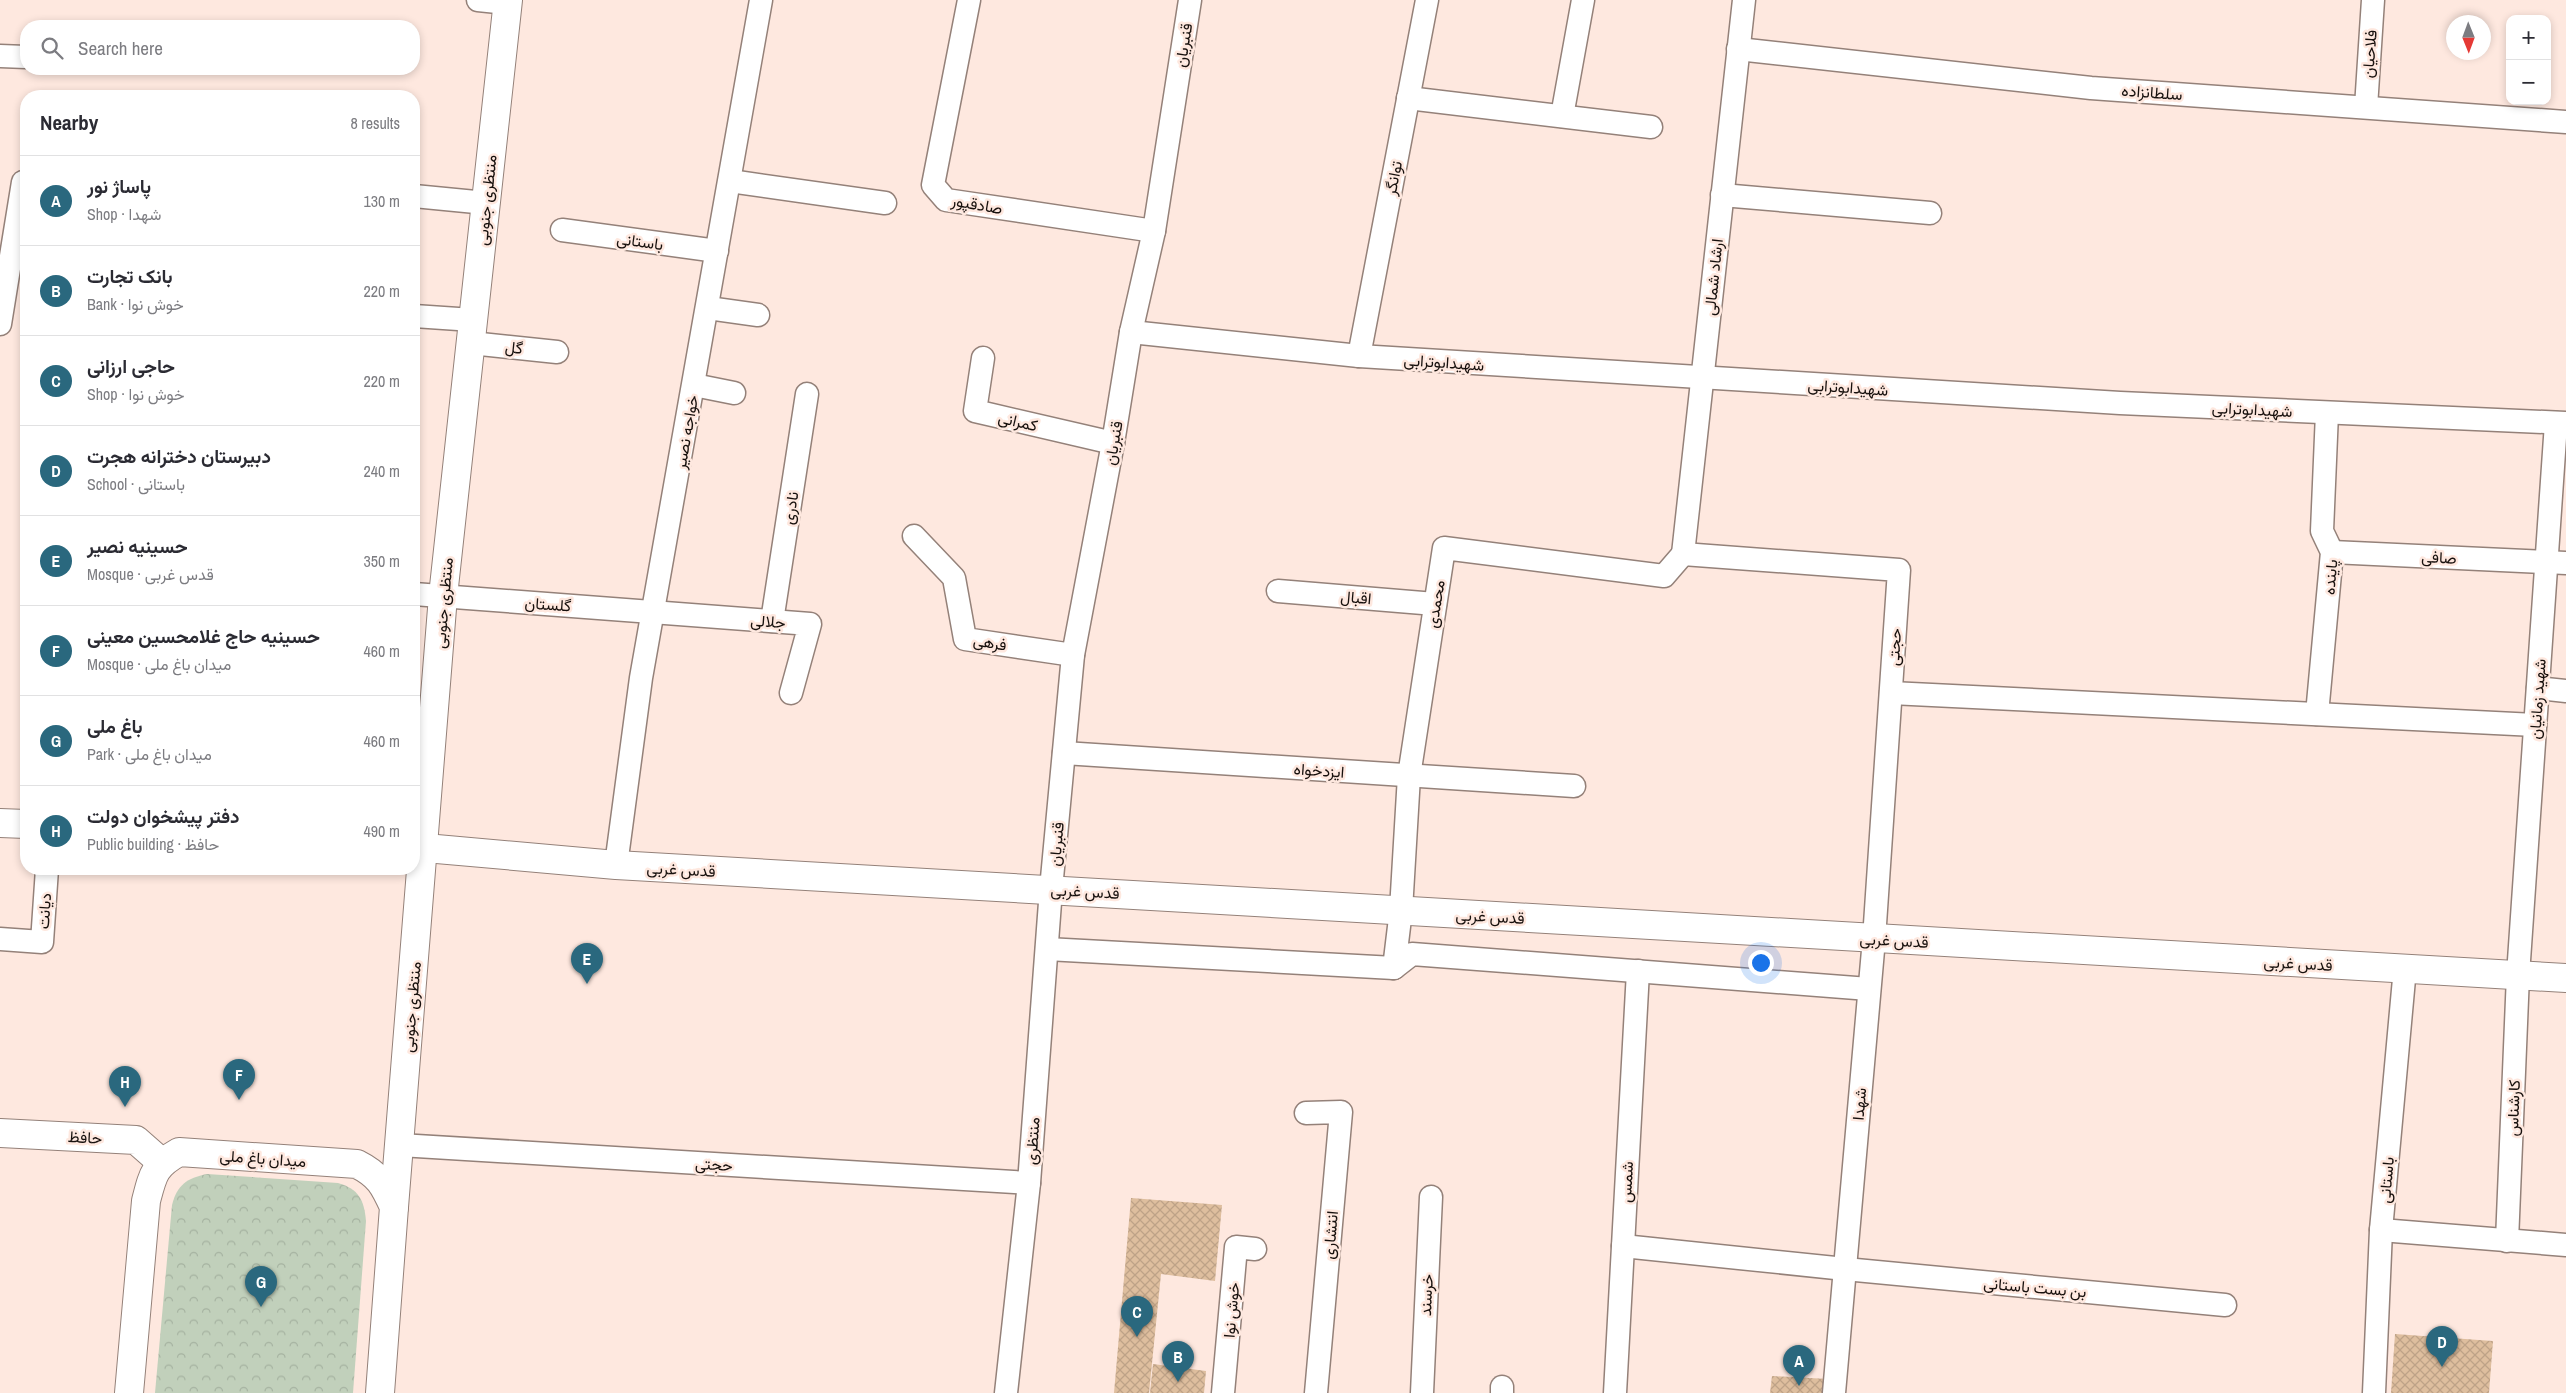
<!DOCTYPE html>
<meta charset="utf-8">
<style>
body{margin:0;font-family:"Archivo Narrow",Vazirmatn,sans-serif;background:#f7f7f7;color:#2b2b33}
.controls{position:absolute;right:15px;top:15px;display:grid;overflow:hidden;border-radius:10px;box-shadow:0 2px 8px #0003}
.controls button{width:45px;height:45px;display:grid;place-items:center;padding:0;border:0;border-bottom:1px solid #e1e1e2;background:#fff;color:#2b2b33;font:25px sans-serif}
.compass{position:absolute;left:2446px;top:15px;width:45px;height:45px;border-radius:50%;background:#fff;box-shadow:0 2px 8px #0003;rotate:179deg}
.you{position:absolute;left:1760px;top:962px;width:18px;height:18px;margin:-12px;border:4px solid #fff;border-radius:50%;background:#1a73e8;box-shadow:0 0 0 8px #1a73e833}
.badge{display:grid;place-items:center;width:32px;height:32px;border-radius:50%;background:#2a687e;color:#fff;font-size:16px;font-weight:700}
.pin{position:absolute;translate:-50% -41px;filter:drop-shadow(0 1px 2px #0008)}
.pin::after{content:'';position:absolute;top:26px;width:18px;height:15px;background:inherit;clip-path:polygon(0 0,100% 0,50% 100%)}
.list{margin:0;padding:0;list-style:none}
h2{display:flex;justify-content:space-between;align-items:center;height:65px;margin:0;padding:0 20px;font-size:21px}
h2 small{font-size:16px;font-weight:400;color:#7c7c81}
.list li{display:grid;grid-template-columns:32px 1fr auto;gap:15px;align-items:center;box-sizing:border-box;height:90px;padding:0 20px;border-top:1px solid #e1e1e2}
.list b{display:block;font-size:19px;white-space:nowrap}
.list p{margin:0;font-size:16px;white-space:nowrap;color:#7c7c81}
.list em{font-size:16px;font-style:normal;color:#7c7c81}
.icon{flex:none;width:28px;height:28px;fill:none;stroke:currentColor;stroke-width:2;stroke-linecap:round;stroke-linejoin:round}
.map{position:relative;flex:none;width:2566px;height:1393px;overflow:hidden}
.search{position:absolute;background:#fff;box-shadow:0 2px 8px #0003;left:20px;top:20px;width:400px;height:55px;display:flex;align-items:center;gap:12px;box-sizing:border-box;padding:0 18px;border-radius:20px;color:#7c7c81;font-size:19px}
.panel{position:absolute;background:#fff;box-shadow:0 2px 8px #0003;left:20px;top:90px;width:400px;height:785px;border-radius:20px}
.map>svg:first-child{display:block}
.park{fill:url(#park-crowns)}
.building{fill:url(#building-cross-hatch)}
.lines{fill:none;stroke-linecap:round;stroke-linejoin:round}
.minor-casing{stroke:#948179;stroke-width:25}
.tertiary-casing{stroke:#948179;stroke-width:30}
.secondary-casing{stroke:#948179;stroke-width:30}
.minor{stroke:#fff;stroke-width:22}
.tertiary{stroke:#fff;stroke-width:28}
.secondary{stroke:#fff;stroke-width:28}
.labels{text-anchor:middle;stroke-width:5;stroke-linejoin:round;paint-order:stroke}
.street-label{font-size:16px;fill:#17100d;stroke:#fee8df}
</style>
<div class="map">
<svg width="2566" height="1393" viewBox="0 0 2566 1393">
<defs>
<pattern id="park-crowns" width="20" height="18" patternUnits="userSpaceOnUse" patternTransform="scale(1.25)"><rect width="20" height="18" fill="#c1d0bb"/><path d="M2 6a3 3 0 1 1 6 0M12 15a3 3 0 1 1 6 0" fill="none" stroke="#a5b2a0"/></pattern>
<pattern id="building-cross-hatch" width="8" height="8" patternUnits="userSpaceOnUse" patternTransform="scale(1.25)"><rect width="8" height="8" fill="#debe9e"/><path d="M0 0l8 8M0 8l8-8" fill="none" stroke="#bea287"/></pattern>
</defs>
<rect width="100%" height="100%" fill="#fee8df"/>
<!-- park -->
<path class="park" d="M207 1174 338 1183C359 1189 364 1200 366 1221L353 1393H155L172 1205C177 1185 187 1178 207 1174Z"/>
<!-- building -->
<g class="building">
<path d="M1131 1198 1222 1205 1215 1281 1161 1274 1149 1393H1114Z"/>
<path d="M2395 1334 2493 1341 2489 1393H2391Z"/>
<path d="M1153 1364 1206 1371 1204 1393H1150Z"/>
<path d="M1772 1376 1828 1379 1827 1393H1770Z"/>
</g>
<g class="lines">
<defs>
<g id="minor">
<path d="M478 0 507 3"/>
<path d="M969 0 933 185 946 200 1154 231"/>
<path d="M1738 49 2091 88 2566 122"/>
<path d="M0 56 26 57"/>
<path d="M1408 98 1651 127"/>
<path d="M2366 107 2373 0"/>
<path d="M1562 116 1583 0"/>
<path d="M730 181 885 203"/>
<path d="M1722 195 1930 213"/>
<path d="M414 196 486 203"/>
<path d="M562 230 717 251"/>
<path d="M708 308 758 315"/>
<path d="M414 316 473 320"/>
<path d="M0 324 23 182H26"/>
<path d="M1131 332 1359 356 2120 403 2566 423"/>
<path d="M471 343 557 352"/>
<path d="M1359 356 1427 0"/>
<path d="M983 358 975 411 1113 443"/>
<path d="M694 385 734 393"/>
<path d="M914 536 954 578 965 639 1073 655"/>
<path d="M2332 552 2566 563"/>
<path d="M1683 554 1899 570 1874 939 1834 1393"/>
<path d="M1683 554 1744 0"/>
<path d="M1278 591 1435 604"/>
<path d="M414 594 810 624 791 693"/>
<path d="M772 621 807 394"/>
<path d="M2538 688 2566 691"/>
<path d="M1891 693 2535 725"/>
<path d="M2317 714 2332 552 2322 531 2327 413"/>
<path d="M1064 753 1574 786"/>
<path d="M616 865 641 678 761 0"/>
<path d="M0 939 42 942 47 869"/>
<path d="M1047 949 1394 968 1412 954 1869 989"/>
<path d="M1394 968 1401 910 1409 776 1444 548 1664 576 1683 554"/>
<path d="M1306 1113 1341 1112 1316 1393"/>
<path d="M400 1145 1029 1183"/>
<path d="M2381 1230 2566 1245"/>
<path d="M2507 1241 2518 975 2556 423"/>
<path d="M1623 1246 1845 1269 2225 1305"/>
<path d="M1006 1393 1029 1183 1051 889 1073 655 1113 443 1131 332 1154 231 1190 0"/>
<path d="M1223 1393 1236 1247 1255 1249"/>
<path d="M1422 1393 1431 1197"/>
<path d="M1502 1393V1387"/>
<path d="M1615 1393 1638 971"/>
<path d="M2374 1393 2381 1230 2405 968"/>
</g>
<g id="tertiary">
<path d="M0 823 26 824"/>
<path d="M414 847 616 865 2566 978"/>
<path d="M0 1133 136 1140 161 1162"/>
</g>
<g id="secondary">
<path d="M394 1207 443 596 508 0"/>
<path d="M129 1393 146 1201C153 1174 154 1166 179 1152L357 1164C379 1175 384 1185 394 1207L380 1393"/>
</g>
</defs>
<!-- minor casing -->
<use href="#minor" class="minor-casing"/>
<!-- tertiary casing -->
<use href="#tertiary" class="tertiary-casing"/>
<!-- secondary casing -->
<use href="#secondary" class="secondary-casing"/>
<!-- minor -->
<use href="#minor" class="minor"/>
<!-- tertiary -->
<use href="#tertiary" class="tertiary"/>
<!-- secondary -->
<use href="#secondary" class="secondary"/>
</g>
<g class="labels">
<!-- street labels -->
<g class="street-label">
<text transform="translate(1183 45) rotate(-81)" y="6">قنبریان</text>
<text transform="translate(2369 54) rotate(-86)" y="6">فلاحیان</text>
<text transform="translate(2152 92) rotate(4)" y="6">سلطانزاده</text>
<text transform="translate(1393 178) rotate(-79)" y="6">توانگر</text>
<text transform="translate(486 200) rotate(-84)" y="6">منتظری جنوبی</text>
<text transform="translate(977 204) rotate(10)" y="6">صادقپور</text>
<text transform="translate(640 241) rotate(8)" y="6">باستانی</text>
<text transform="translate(1713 277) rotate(-84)" y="6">ارشاد شمالی</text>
<text transform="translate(514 347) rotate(6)" y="6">گل</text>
<text transform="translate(1444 362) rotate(4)" y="6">شهیدابوترابی</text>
<text transform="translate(1848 387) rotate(4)" y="6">شهیدابوترابی</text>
<text transform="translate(2252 409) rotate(3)" y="6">شهیدابوترابی</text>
<text transform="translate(1018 421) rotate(13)" y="6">کمرانی</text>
<text transform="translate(686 432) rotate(-80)" y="6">خواجه نصیر</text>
<text transform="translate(1113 443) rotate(-80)" y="6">قنبریان</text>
<text transform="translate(790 508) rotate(-81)" y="6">نادری</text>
<text transform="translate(2439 557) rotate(3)" y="6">صافی</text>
<text transform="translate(2330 577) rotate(-85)" y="6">پاینده</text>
<text transform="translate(1356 597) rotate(5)" y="6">اقبال</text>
<text transform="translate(443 603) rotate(-85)" y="6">منتظری جنوبی</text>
<text transform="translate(548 604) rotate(4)" y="6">گلستان</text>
<text transform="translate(1435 604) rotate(-81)" y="6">محمدی</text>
<text transform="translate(768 621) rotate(4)" y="6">جلالی</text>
<text transform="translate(990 642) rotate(9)" y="6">فرهی</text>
<text transform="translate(1894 647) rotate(-86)" y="6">حجتی</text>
<text transform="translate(2537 699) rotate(-86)" y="6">شهید زمانیان</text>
<text transform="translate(1319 770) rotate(4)" y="6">ایزدخواه</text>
<text transform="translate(1056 844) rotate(-85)" y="6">قنبریان</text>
<text transform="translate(681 869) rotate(3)" y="6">قدس غربی</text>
<text transform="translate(1085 891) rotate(3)" y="6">قدس غربی</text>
<text transform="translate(44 911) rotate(-86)" y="6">دیانت</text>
<text transform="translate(1490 916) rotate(3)" y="6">قدس غربی</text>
<text transform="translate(1894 940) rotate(3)" y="6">قدس غربی</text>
<text transform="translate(2298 963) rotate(3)" y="6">قدس غربی</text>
<text transform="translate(411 1007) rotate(-85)" y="6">منتظری جنوبی</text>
<text transform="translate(1859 1104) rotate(-85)" y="6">شهدا</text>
<text transform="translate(2513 1108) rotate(-88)" y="6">کارشناس</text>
<text transform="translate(85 1137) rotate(3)" y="6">حافظ</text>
<text transform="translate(1032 1141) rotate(-86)" y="6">منتظری</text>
<text transform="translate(263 1158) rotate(4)" y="6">میدان باغ ملی</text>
<text transform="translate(714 1164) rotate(3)" y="6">حجتی</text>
<text transform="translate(2386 1180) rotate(-85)" y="6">باستانی</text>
<text transform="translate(1626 1182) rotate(-87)" y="6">شمس</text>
<text transform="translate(1330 1235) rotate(-85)" y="6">انتشاری</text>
<text transform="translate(2035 1287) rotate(5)" y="6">بن بست باستانی</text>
<text transform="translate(1426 1295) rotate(-87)" y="6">خرسند</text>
<text transform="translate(1231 1310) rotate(-85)" y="6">خوش نوا</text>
</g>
</g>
</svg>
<div class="controls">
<button>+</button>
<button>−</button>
</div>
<svg class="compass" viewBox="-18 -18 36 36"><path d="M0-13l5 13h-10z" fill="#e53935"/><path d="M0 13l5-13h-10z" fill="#7c7c81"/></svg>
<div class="you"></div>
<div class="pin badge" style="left:1799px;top:1386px">A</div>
<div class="pin badge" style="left:1178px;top:1382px">B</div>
<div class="pin badge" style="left:1137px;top:1337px">C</div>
<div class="pin badge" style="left:2442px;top:1367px">D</div>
<div class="pin badge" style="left:587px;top:984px">E</div>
<div class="pin badge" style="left:239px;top:1100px">F</div>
<div class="pin badge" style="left:261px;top:1307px">G</div>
<div class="pin badge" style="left:125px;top:1107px">H</div>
<div class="search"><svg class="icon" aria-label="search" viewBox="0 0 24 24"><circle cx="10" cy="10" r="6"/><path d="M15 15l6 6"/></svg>Search here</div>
<section class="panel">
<h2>Nearby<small>8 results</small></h2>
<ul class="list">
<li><span class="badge">A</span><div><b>پاساژ نور</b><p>Shop · شهدا</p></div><em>130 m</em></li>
<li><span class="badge">B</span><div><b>بانک تجارت</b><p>Bank · خوش نوا</p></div><em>220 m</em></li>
<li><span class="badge">C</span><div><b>حاجی ارزانی</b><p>Shop · خوش نوا</p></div><em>220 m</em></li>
<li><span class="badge">D</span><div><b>دبیرستان دخترانه هجرت</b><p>School · باستانی</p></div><em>240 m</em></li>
<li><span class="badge">E</span><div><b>حسینیه نصیر</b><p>Mosque · قدس غربی</p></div><em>350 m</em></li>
<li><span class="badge">F</span><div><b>حسینیه حاج غلامحسین معینی</b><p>Mosque · میدان باغ ملی</p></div><em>460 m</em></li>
<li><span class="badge">G</span><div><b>باغ ملی</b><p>Park · میدان باغ ملی</p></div><em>460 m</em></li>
<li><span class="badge">H</span><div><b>دفتر پیشخوان دولت</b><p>Public building · حافظ</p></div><em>490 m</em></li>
</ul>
</section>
</div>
